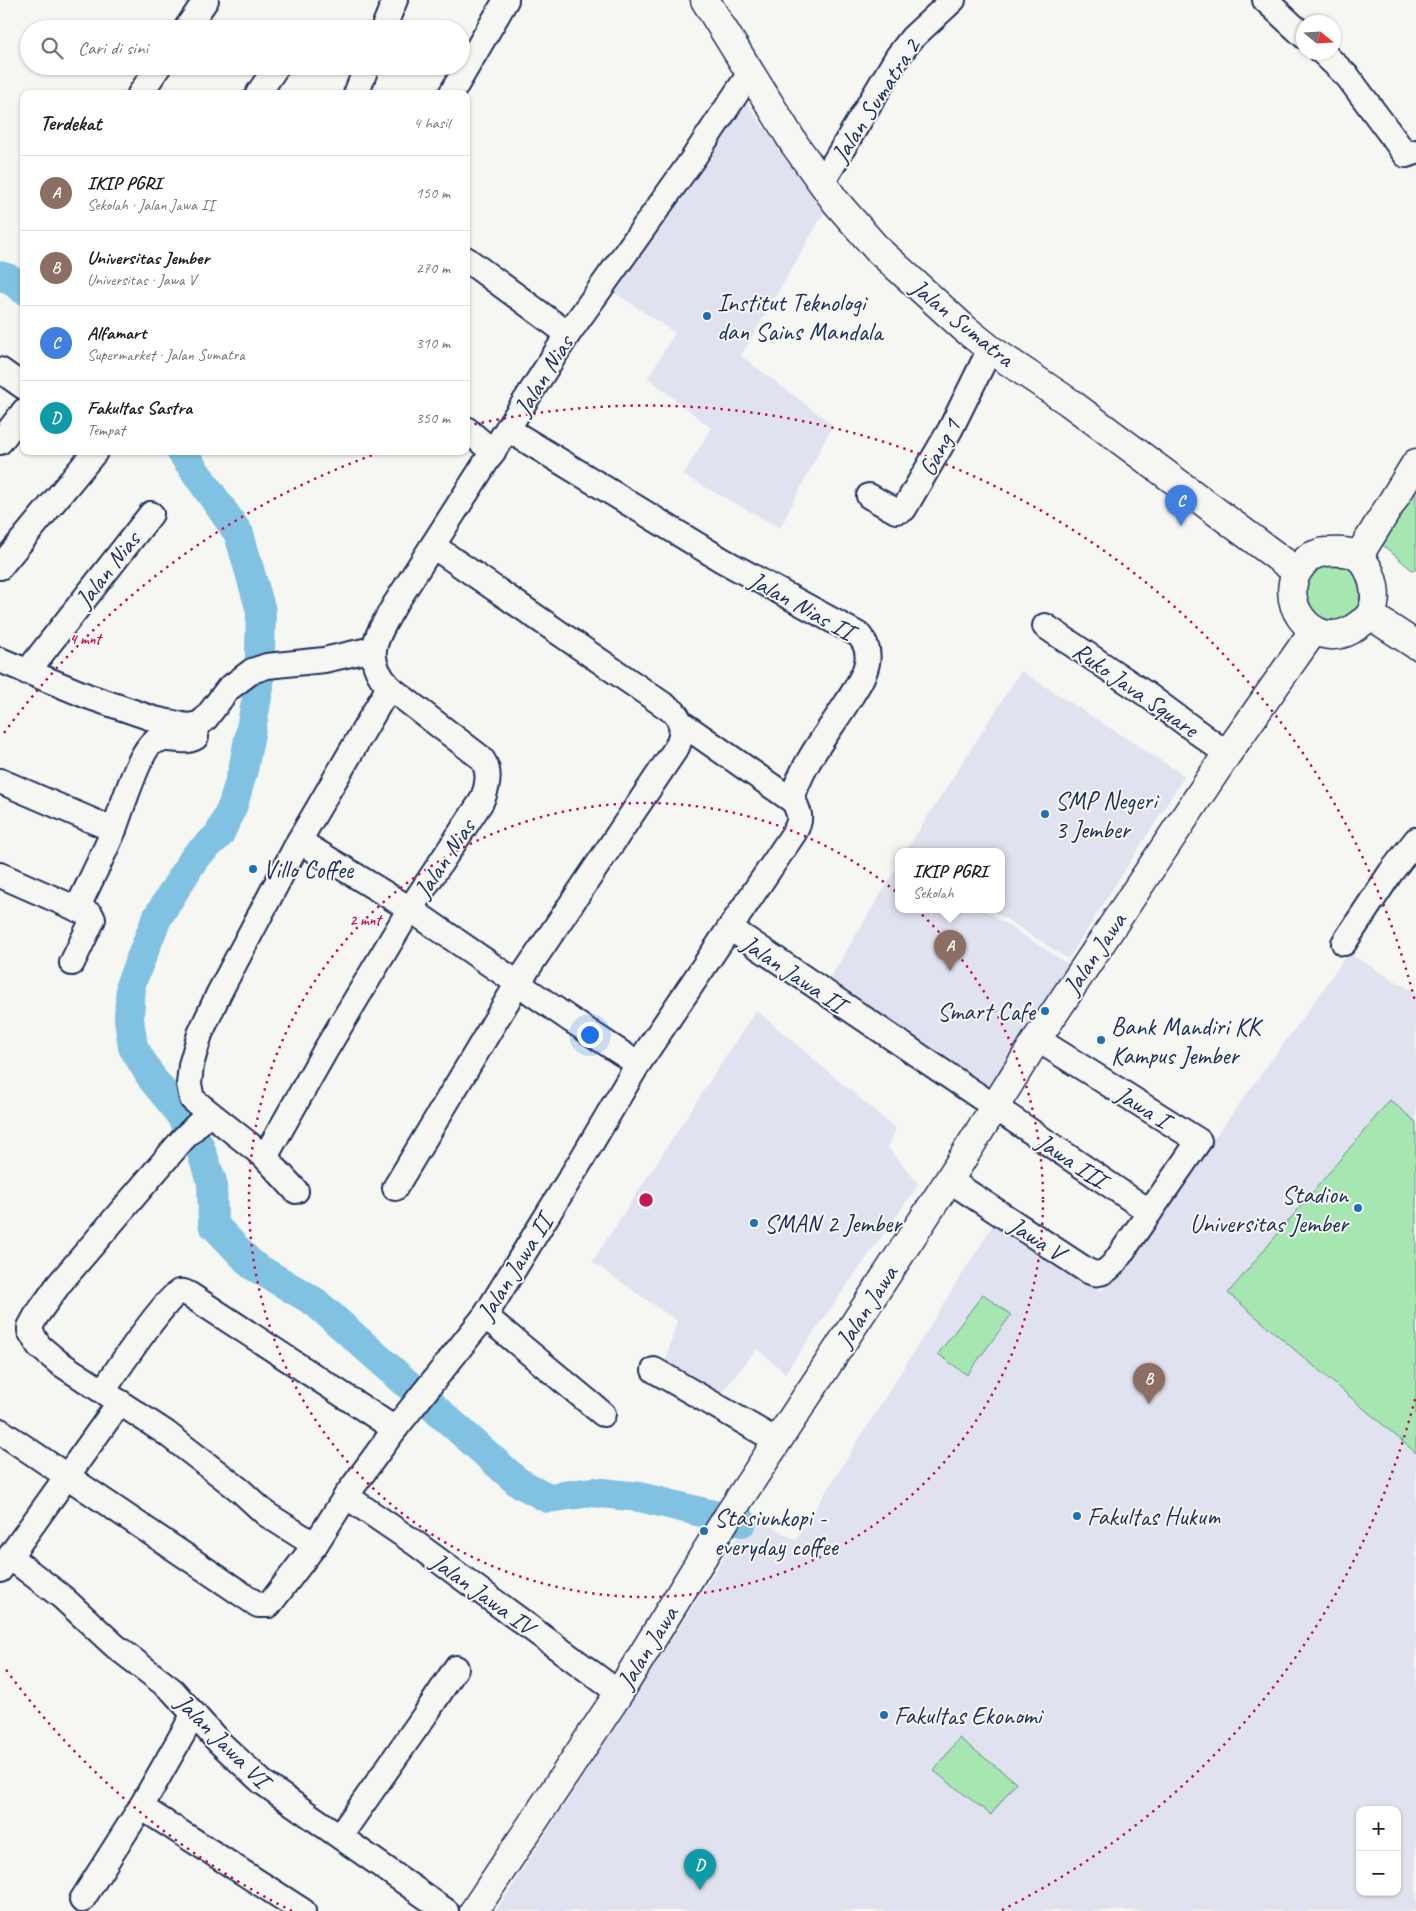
<!DOCTYPE html>
<html lang="id">
<meta charset="utf-8">
<style>
body{margin:0;font-family:Caveat,sans-serif;background:#f6f6f6;color:#202124}
.controls{position:absolute;right:15px;bottom:15px;display:grid;overflow:hidden;border-radius:10px;box-shadow:0 1px 4px #0004}
.controls button{width:45px;height:45px;display:grid;place-items:center;padding:0;border:0;border-bottom:1px solid #e0e0e0;background:#fff;color:#202124;font:25px sans-serif}
.compass{position:absolute;left:1296px;top:15px;width:45px;height:45px;border-radius:50%;background:#fff;box-shadow:0 1px 4px #0004;rotate:108deg}
.you{position:absolute;left:589px;top:1034px;width:18px;height:18px;margin:-12px;border:4px solid #fff;border-radius:50%;background:#1a73e8;box-shadow:0 0 0 8px #1a73e833}
.badge{display:grid;place-items:center;width:32px;height:32px;border-radius:50%;background:#111827;color:#fff;font-size:16px;font-weight:700}
.pin{position:absolute;translate:-50% -41px;filter:drop-shadow(0 1px 2px #0008)}
.pin::after{content:'';position:absolute;top:26px;width:18px;height:15px;background:inherit;clip-path:polygon(0 0,100% 0,50% 100%)}
.popup{position:absolute;left:895px;top:848px;width:110px;height:65px;box-sizing:border-box;display:grid;place-content:center;border-radius:10px;background:#fff;filter:drop-shadow(0 1px 4px #0005);font-size:16px;white-space:nowrap;color:#757577}
.popup b{font-size:19px;color:#202124}
.popup::after{content:'';position:absolute;left:50%;top:100%;margin-left:-10px;border:10px solid transparent;border-top-color:#fff}
.list{margin:0;padding:0;list-style:none}
h2{display:flex;justify-content:space-between;align-items:center;height:65px;margin:0;padding:0 20px;font-size:21px}
h2 small{font-size:16px;font-weight:400;color:#757577}
.list li{display:grid;grid-template-columns:32px 1fr auto;gap:15px;align-items:center;box-sizing:border-box;height:75px;padding:0 20px;border-top:1px solid #e0e0e0}
.list b{display:block;font-size:19px;white-space:nowrap}
.list p{margin:0;font-size:16px;white-space:nowrap;color:#757577}
.list em{font-size:16px;font-style:normal;color:#757577}
.icon{flex:none;width:28px;height:28px;fill:none;stroke:currentColor;stroke-width:2;stroke-linecap:round;stroke-linejoin:round}
.map{position:relative;flex:none;width:1416px;height:1911px;overflow:hidden}
.search{position:absolute;background:#fff;box-shadow:0 1px 4px #0004;left:20px;top:20px;width:450px;height:55px;display:flex;align-items:center;gap:12px;box-sizing:border-box;padding:0 18px;border-radius:28px;color:#757577;font-size:19px}
.panel{position:absolute;background:#fff;box-shadow:0 1px 4px #0004;left:20px;top:90px;width:450px;height:365px;border-radius:10px}
.map>svg:first-child{display:block}
.built{fill:#e0e3ef;fill-rule:evenodd}
.green{fill:#a6e7b1;stroke:#608b88}
.lines{fill:none;stroke-linecap:round;stroke-linejoin:round}
.river{stroke:#81c1e2;stroke-width:30}
.minor-casing{stroke:#1b2f5e;stroke-width:28}
.major-casing{stroke:#1b2f5e;stroke-width:31}
.minor{stroke:#f6f6f2;stroke-width:24}
.major{stroke:#f6f6f2;stroke-width:28}
.ring{fill:none;stroke:#c2185b;stroke-width:2.5;stroke-dasharray:2.5 5}
.poi-dot{fill:#1f6fb2;stroke:#f6f6f2;stroke-width:2}
.labels{text-anchor:middle;stroke-width:4;stroke-linejoin:round;paint-order:stroke}
.street-label{font-size:25px;fill:#1b2f5e;stroke:#f6f6f2}
.poi-label{font-size:25px;fill:#1b2f5e;stroke:#f6f6f2;text-anchor:start}
.centre{fill:#c2185b;stroke:#f6f6f2;stroke-width:2.5}
.ring-label{font-size:15px;text-anchor:middle;font-weight:bold;fill:#c2185b;stroke:#f6f6f2;stroke-width:4;stroke-linejoin:round;paint-order:stroke}
</style>
<div class="map">
<svg width="1416" height="1911" viewBox="0 0 1416 1911">
<rect width="100%" height="100%" fill="#f6f6f2"/>
<filter id="ink" filterUnits="userSpaceOnUse"><feTurbulence type="fractalNoise" baseFrequency=".02" numOctaves="2"/><feDisplacementMap in="SourceGraphic" scale="10" xChannelSelector="R" yChannelSelector="G"/><feConvolveMatrix kernelMatrix="1 2 1 2 8 2 1 2 1" color-interpolation-filters="sRGB"/></filter>
<g filter="url(#ink)">
<!-- built -->
<g class="built">
<path d="M740 94 825 211 741 356 833 425 780 528 683 475 711 428 648 378 675 333 612 291Z"/>
<path d="M1021 671 1185 776 1068 959 992 910H1001V852H905Z"/>
<path d="M899 864V910H984L1070 965 991 1090 830 978Z"/>
<path d="M1348 953 1416 993V1911H496L751 1516 796 1540 996 1220 1102 1291 1320 994ZM1360 1810H1397V1892H1360Z"/>
<path d="M756 1010 896 1129 888 1148 919 1184 785 1373 757 1349 717 1398 664 1367 677 1321 592 1262Z"/>
</g>
<!-- green -->
<g class="green">
<path d="M1416 478V570H1412L1379 542Z"/>
<path d="M1358 557 1370 615 1314 630 1296 571Z"/>
<path d="M1390 1100 1416 1122V1453L1228 1293Z"/>
<path d="M983 1294 1011 1315 967 1375 938 1354Z"/>
<path d="M959 1738 1016 1782 991 1815 934 1771Z"/>
</g>
<g class="lines">
<!-- river -->
<g class="river">
<path d="M0 276 10 279 24 290"/>
<path d="M181 451 239 534 261 611 259 687 243 770 233 805 219 835 195 857 157 918 131 983 129 1019 133 1047 153 1080 176 1108 199 1145 212 1182 213 1224 252 1265 315 1302 518 1482 548 1498 592 1492 640 1497 742 1522"/>
</g>
<defs>
<g id="minor">
<path d="M1265 0 1304 36"/>
<path d="M186 29 206 0"/>
<path d="M383 29 395 0"/>
<path d="M1322 52 1348 77 1406 155 1416 152"/>
<path d="M140 94 159 66"/>
<path d="M258 94 277 66"/>
<path d="M356 94 367 66"/>
<path d="M451 94 506 0"/>
<path d="M822 183 898 56 912 38 953 0"/>
<path d="M466 259 568 334"/>
<path d="M0 370 24 387"/>
<path d="M466 429 493 452"/>
<path d="M0 442 24 411"/>
<path d="M869 496 896 511 904 509 950 430 990 349"/>
<path d="M0 567 95 452"/>
<path d="M1045 626 1146 694 1227 754"/>
<path d="M0 660 87 696 154 719 187 726 199 724 206 718 228 689 252 671 267 666 324 660 373 649"/>
<path d="M27 672 151 514"/>
<path d="M680 722 793 801"/>
<path d="M0 781 114 830"/>
<path d="M299 841 410 909 571 1020 638 1064"/>
<path d="M0 875 91 915 93 919 72 963"/>
<path d="M77 909C89 883 102 858 113 832 120 814 140 748 155 741 168 735 184 745 196 737"/>
<path d="M730 928 1150 1212"/>
<path d="M1344 943 1391 872 1416 840"/>
<path d="M208 1114 183 1139 59 1284 36 1316 30 1327V1331L39 1346 58 1362 166 1433 241 1491 266 1514 315 1545"/>
<path d="M265 1157 325 1051 410 909 481 802C488 787 492 770 480 757L389 687C361 656 377 637 394 606L568 334 692 160 750 73"/>
<path d="M949 1180 1086 1270C1098 1277 1106 1273 1115 1262L1199 1141 1037 1039"/>
<path d="M395 1188 518 983 677 747C683 733 684 724 674 712L433 546"/>
<path d="M296 1191 265 1157 192 1099 189 1084 191 1065 200 1034 219 993 299 841 389 687"/>
<path d="M485 1316 603 1414"/>
<path d="M654 1370 777 1441"/>
<path d="M103 1391C113 1376 167 1296 179 1292 183 1291 187 1293 190 1295L395 1429"/>
<path d="M0 1431 258 1605H269L315 1545 346 1496 395 1429 485 1316 582 1159 638 1064 794 833C797 828 800 821 799 815 797 805 791 801 795 790 806 759 829 731 846 704 854 691 864 678 867 663 869 653 866 643 859 635L722 560 509 430"/>
<path d="M346 1496 415 1543 619 1693"/>
<path d="M10 1557 62 1597 115 1646 172 1690 219 1742 262 1782 446 1911"/>
<path d="M0 1570 120 1402"/>
<path d="M141 1807 303 1911"/>
<path d="M340 1836 425 1715 456 1668"/>
<path d="M82 1900 141 1807 194 1714"/>
</g>
<g id="major">
<path d="M705 0 795 145 836 202 877 249 965 329 990 349 1069 402 1296 571"/>
<path d="M1325 552C1336 552 1349 550 1358 557 1373 567 1381 601 1369 616 1365 621 1357 626 1351 630 1311 652 1274 597 1302 565 1305 562 1307 558 1310 557 1315 554 1320 553 1325 552Z"/>
<path d="M1358 557 1416 463"/>
<path d="M1370 615 1416 645"/>
<path d="M474 1911 619 1693 728 1516 949 1180 1037 1039 1227 754 1314 630"/>
</g>
</defs>
<!-- minor casing -->
<use href="#minor" class="minor-casing"/>
<!-- major casing -->
<use href="#major" class="major-casing"/>
<!-- minor -->
<use href="#minor" class="minor"/>
<!-- major -->
<use href="#major" class="major"/>
</g>
</g>
<!-- distance rings -->
<g class="ring">
<circle cx="646" cy="1200" r="397"/>
<path d="M1415 1399A794 794 0 0 1 1000 1911M292 1911A794 794 0 0 1 4 1667M4 733A794 794 0 0 1 381 452M467 426A794 794 0 0 1 1415 1001"/>
</g>
<!-- markers -->
<g class="poi-dot">
<circle cx="707" cy="316" r="5"/>
<circle cx="1045" cy="814" r="5"/>
<circle cx="253" cy="869" r="5"/>
<circle cx="1045" cy="1011" r="5"/>
<circle cx="1101" cy="1040" r="5"/>
<circle cx="1358" cy="1208" r="5"/>
<circle cx="754" cy="1223" r="5"/>
<circle cx="1077" cy="1516" r="5"/>
<circle cx="704" cy="1531" r="5"/>
<circle cx="884" cy="1715" r="5"/>
</g>
<g class="labels">
<!-- street labels -->
<g class="street-label">
<text transform="translate(875 100) rotate(-57)" y="9">Jalan Sumatra 2</text>
<text transform="translate(963 322) rotate(39)" y="9">Jalan Sumatra</text>
<text transform="translate(543 375) rotate(-58)" y="9">Jalan Nias</text>
<text transform="translate(939 447) rotate(-62)" y="9">Gang 1</text>
<text transform="translate(107 569) rotate(-52)" y="9">Jalan Nias</text>
<text transform="translate(802 605) rotate(29)" y="9">Jalan Nias II</text>
<text transform="translate(1136 689) rotate(35)" y="9">Ruko Java Square</text>
<text transform="translate(444 858) rotate(-56)" y="9">Jalan Nias</text>
<text transform="translate(1094 953) rotate(-56)" y="9">Jalan Jawa</text>
<text transform="translate(794 973) rotate(34)" y="9">Jalan Jawa II</text>
<text transform="translate(1143 1106) rotate(32)" y="9">Jawa I</text>
<text transform="translate(1072 1160) rotate(34)" y="9">Jawa III</text>
<text transform="translate(1037 1238) rotate(33)" y="9">Jawa V</text>
<text transform="translate(514 1267) rotate(-58)" y="9">Jalan Jawa II</text>
<text transform="translate(866 1306) rotate(-57)" y="9">Jalan Jawa</text>
<text transform="translate(483 1593) rotate(36)" y="9">Jalan Jawa IV</text>
<text transform="translate(647 1647) rotate(-58)" y="9">Jalan Jawa</text>
<text transform="translate(223 1740) rotate(45)" y="9">Jalan Jawa VI</text>
</g>
<!-- poi labels -->
<g class="poi-label">
<text x="717" y="311">Institut Teknologi<tspan x="717" dy="29">dan Sains Mandala</tspan></text>
<text x="1055" y="809">SMP Negeri<tspan x="1055" dy="29">3 Jember</tspan></text>
<text x="263" y="878">Villo Coffee</text>
<text x="1035" y="1020" text-anchor="end">Smart Cafe</text>
<text x="1111" y="1035">Bank Mandiri KK<tspan x="1111" dy="29">Kampus Jember</tspan></text>
<text x="1348" y="1203" text-anchor="end">Stadion<tspan x="1348" dy="29">Universitas Jember</tspan></text>
<text x="764" y="1232">SMAN 2 Jember</text>
<text x="1087" y="1525">Fakultas Hukum</text>
<text x="714" y="1526">Stasiunkopi -<tspan x="714" dy="29">everyday coffee</tspan></text>
<text x="894" y="1724">Fakultas Ekonomi</text>
</g>
</g>
<circle cx="646" cy="1200" r="8" class="centre"/>
<g class="ring-label">
<text x="85" y="644">4 mnt</text>
<text x="365" y="925">2 mnt</text>
</g>
</svg>
<div class="controls">
<button>+</button>
<button>−</button>
</div>
<svg class="compass" viewBox="-18 -18 36 36"><path d="M0-13l5 13h-10z" fill="#e53935"/><path d="M0 13l5-13h-10z" fill="#757577"/></svg>
<div class="you"></div>
<div class="pin badge" style="left:950px;top:971px;background:#8d6e63">A</div>
<div class="popup"><b>IKIP PGRI</b>Sekolah</div>
<div class="pin badge" style="left:1149px;top:1404px;background:#8d6e63">B</div>
<div class="pin badge" style="left:1181px;top:526px;background:#3f7fe0">C</div>
<div class="pin badge" style="left:700px;top:1890px;background:#0f9aa8">D</div>
<div class="search"><svg class="icon" aria-label="search" viewBox="0 0 24 24"><circle cx="10" cy="10" r="6"/><path d="M15 15l6 6"/></svg>Cari di sini</div>
<section class="panel">
<h2>Terdekat<small>4 hasil</small></h2>
<ul class="list">
<li><span class="badge" style="background:#8d6e63">A</span><div><b>IKIP PGRI</b><p>Sekolah · Jalan Jawa II</p></div><em>150 m</em></li>
<li><span class="badge" style="background:#8d6e63">B</span><div><b>Universitas Jember</b><p>Universitas · Jawa V</p></div><em>270 m</em></li>
<li><span class="badge" style="background:#3f7fe0">C</span><div><b>Alfamart</b><p>Supermarket · Jalan Sumatra</p></div><em>310 m</em></li>
<li><span class="badge" style="background:#0f9aa8">D</span><div><b>Fakultas Sastra</b><p>Tempat</p></div><em>350 m</em></li>
</ul>
</section>
</div>
